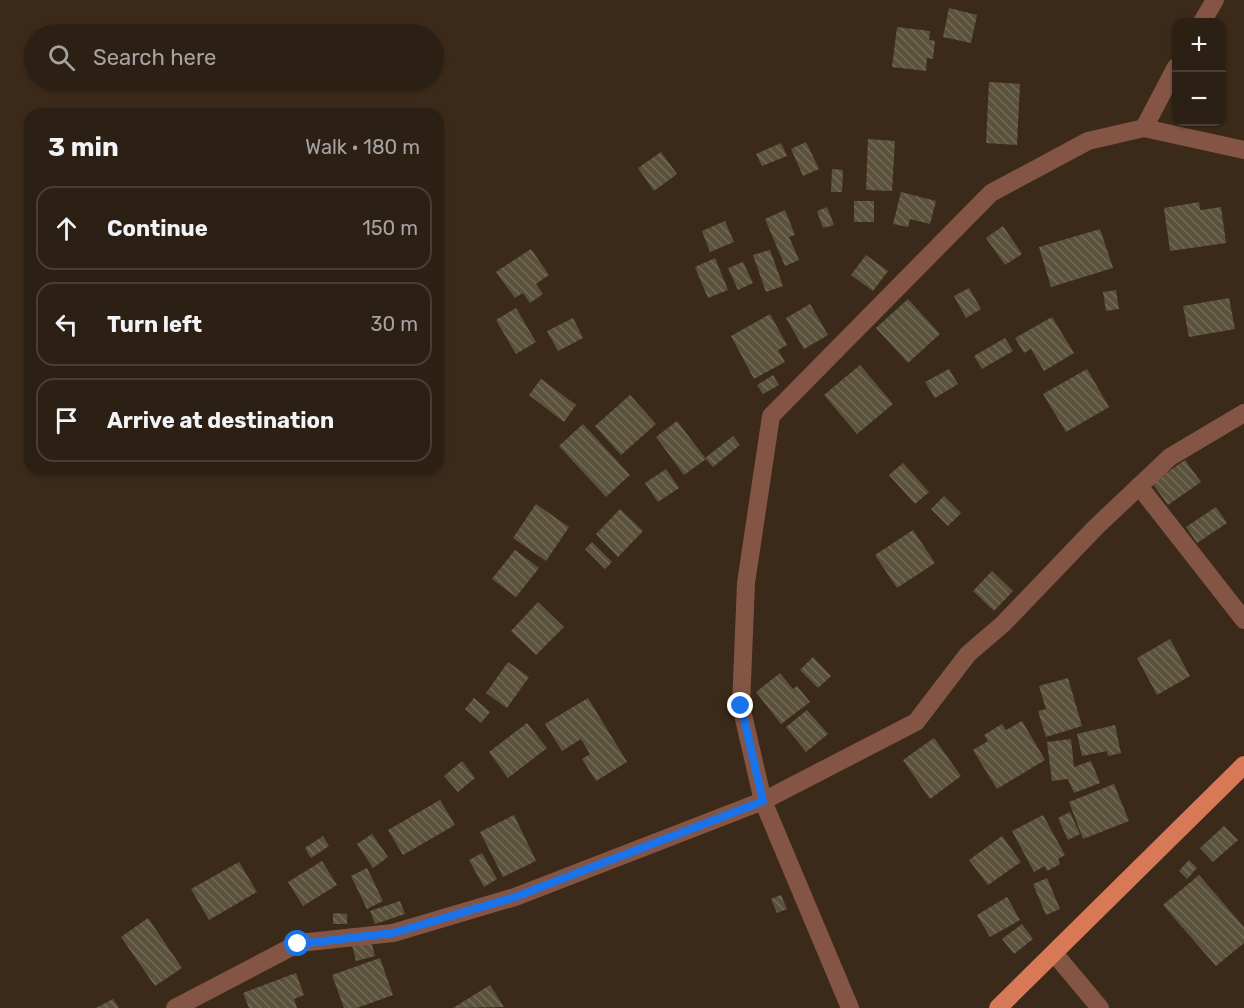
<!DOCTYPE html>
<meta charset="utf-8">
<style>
body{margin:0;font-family:Rubik,sans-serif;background:#382d22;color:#f1f3f6}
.controls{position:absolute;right:18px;top:18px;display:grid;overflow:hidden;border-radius:12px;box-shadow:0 2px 4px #0004}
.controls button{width:54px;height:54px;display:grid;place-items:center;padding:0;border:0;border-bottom:2px solid #483e34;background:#2c2014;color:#f1f3f6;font:30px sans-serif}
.stop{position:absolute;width:18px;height:18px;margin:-14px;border:4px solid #1a73e8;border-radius:50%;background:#fff}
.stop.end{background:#1a73e8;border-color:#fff;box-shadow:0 2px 6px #0008}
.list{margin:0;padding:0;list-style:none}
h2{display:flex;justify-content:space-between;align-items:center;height:78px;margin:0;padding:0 24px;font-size:26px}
h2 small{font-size:20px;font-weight:400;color:#a6a3a0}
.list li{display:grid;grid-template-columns:39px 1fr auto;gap:18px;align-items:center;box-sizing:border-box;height:84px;margin:0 12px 12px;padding:0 12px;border:2px solid #483e34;border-radius:18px}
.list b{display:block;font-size:22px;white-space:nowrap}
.list em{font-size:20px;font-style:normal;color:#a6a3a0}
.icon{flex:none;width:33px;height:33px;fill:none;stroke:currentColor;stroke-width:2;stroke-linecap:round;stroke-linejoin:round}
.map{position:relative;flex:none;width:1244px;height:1008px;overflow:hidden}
.search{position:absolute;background:#2c2014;box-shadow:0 2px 4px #0004;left:24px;top:24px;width:420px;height:66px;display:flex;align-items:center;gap:15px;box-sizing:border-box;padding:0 21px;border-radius:33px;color:#a6a3a0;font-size:22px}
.panel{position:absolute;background:#2c2014;box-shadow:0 2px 4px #0004;left:24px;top:108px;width:420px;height:366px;border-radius:18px}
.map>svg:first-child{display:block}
.building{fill:url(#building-back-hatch)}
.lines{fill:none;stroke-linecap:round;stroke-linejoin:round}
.minor{stroke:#845545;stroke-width:18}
.major{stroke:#d77857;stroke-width:18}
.route{stroke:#1a73e8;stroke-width:8}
</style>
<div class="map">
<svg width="1244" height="1008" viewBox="0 0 1244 1008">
<defs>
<pattern id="building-back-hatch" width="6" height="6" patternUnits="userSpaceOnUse" patternTransform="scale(1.5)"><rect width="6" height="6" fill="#5b523c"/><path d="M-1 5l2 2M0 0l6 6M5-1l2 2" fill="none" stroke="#736b58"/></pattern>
</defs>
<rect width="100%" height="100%" fill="#3b2a1a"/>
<!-- building -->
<g class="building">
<path d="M949 8 977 15 971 43 943 37Z"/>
<path d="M897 27 930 31 929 40 935 41 933 59 927 58 926 71 892 67Z"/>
<path d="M989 82 1020 84 1017 145 986 143Z"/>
<path d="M868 139 895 141 892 191 866 190Z"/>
<path d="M806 142 819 169 803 176 791 149Z"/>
<path d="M781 143 787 156 762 166 756 154Z"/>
<path d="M661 152 677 174 654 191 638 168Z"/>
<path d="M832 169 843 170 842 192H831Z"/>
<path d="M901 192 936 201 930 224 910 219 908 227 893 224Z"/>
<rect x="854" y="201" width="20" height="21"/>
<path d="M1199 202 1200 210 1221 207 1226 243 1170 251 1164 208Z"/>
<path d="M827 207 834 225 823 228 817 211Z"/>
<path d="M785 210 795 235 789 237 799 260 785 266 765 219Z"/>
<path d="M725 221 734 242 710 252 702 231Z"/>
<path d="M1003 226 1022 254 1005 265 986 238Z"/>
<path d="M1100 229 1113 268 1051 287 1039 247Z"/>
<path d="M531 249 549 275 536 284 543 294 530 303 523 293 515 298 496 272Z"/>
<path d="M770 250 783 286 766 292 753 255Z"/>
<path d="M866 255 888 271 873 291 851 275Z"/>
<path d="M715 258 728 290 708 298 695 267Z"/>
<path d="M743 262 753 283 738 290 728 268Z"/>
<path d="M969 288 981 309 966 318 954 296Z"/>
<path d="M1116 290 1119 309 1106 311 1103 292Z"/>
<path d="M1229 298 1235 329 1189 337 1183 306Z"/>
<path d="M908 299 940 334 908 363 876 328Z"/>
<path d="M810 304 828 335 804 349 786 318Z"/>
<path d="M516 308 536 342 516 354 496 320Z"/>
<path d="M770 314 787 345 778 350 785 362 754 379 731 336Z"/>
<path d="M1052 317 1074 353 1044 371 1031 349 1024 353 1015 338Z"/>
<path d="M573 318 583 338 558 351 547 331Z"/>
<path d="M1005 338 1013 351 982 369 974 356Z"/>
<path d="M860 365 893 404 857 434 824 395Z"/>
<path d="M949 369 958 384 935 398 925 382Z"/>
<path d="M1087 369 1109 407 1066 432 1043 394Z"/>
<path d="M773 375 779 385 763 394 757 385Z"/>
<path d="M541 379 576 405 564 422 529 395Z"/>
<path d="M630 395 656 424 621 455 595 426Z"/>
<path d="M677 421 706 459 684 475 656 437Z"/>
<path d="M583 424 630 475 606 497 559 446Z"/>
<path d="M733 436 740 445 713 467 705 458Z"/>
<path d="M1185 460 1201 482 1168 505 1152 483Z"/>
<path d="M903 463 929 492 915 504 889 475Z"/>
<path d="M666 469 679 488 658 502 645 483Z"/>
<path d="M944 496 961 513 948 526 931 509Z"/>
<path d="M536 504 569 527 546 561 513 538Z"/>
<path d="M1216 507 1227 523 1197 543 1186 527Z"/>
<path d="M620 509 643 531 618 557 596 534Z"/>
<path d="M913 530 935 563 897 588 875 555Z"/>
<path d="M592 542 612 562 605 569 585 549Z"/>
<path d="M515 550 539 568 516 597 492 579Z"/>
<path d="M992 571 1013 591 994 611 973 591Z"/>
<path d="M538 602 564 627 536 655 511 631Z"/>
<path d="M1170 639 1190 676 1157 695 1137 658Z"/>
<path d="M813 657 831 676 818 688 800 670Z"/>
<path d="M508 662 529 677 507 708 486 693Z"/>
<path d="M780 673 793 689 797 686 810 702 781 724 756 692Z"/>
<path d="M1068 678 1082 726 1046 737 1038 711 1046 709 1039 686Z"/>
<path d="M474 698 490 712 481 723 465 709Z"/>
<path d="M588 698 627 762 596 781 582 759 590 754 581 739 562 751 545 724Z"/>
<path d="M807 710 828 734 806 752 786 727Z"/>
<path d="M1022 721 1045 760 997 789 973 750 988 741 984 735 1002 724 1006 730Z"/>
<path d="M527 723 547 748 508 778 489 752Z"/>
<path d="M1115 725 1121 753 1108 756 1107 751 1082 756 1077 734Z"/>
<path d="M934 738 961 776 930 799 903 760Z"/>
<path d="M1071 739 1074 767 1091 761 1100 783 1074 793 1068 779 1052 781 1047 742Z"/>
<path d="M462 761 475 778 458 792 444 776Z"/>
<path d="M1114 784 1129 821 1083 839 1069 802Z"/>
<path d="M440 800 455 825 403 855 388 830Z"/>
<path d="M1070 812 1080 834 1068 840 1058 818Z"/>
<path d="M514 815 536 861 503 877 480 832Z"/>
<path d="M1043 815 1065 855 1058 859 1060 864 1047 871 1045 866 1034 872 1012 831Z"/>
<path d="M1224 826 1238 840 1213 862 1200 848Z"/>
<path d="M372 834 388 857 373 868 357 844Z"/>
<path d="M323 836 329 846 311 858 305 848Z"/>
<path d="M1002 836 1021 862 988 885 969 860Z"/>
<path d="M482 853 497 879 484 887 469 860Z"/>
<path d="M1189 860 1197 868 1187 879 1179 871Z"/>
<path d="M322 861 337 885 303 906 288 882Z"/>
<path d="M239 862 257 892 209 920 191 889Z"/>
<path d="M367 868 383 901 367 909 351 876Z"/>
<path d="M1199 875 1244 927V943L1216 966 1163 905Z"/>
<path d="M1047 878 1060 909 1046 915 1033 884Z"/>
<path d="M781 895 787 909 777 913 771 899Z"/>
<path d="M1007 897 1020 920 990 937 977 915Z"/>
<path d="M400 901 405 914 375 924 370 911Z"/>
<path d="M333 913 347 914V924H333Z"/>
<path d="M148 918 182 968 155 986 121 937Z"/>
<path d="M1022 924 1033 939 1014 954 1002 939Z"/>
<path d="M371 940 375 956 356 961 352 945Z"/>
<path d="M380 958 393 995 357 1008H344L332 975Z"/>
<path d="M296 973 304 995 294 999 297 1008H249L243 993Z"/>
<path d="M490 985 504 1007 453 1008Z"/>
<path d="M113 999 119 1008H96Z"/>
</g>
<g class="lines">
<!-- minor -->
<g class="minor">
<path d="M1202 22 1215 0"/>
<path d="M1144 128 1176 67"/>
<path d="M1139 486 1244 620"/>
<path d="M1054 953 1100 1008"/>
<path d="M175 1008 299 943 393 933 515 897 763 801 916 722 968 654 1003 624 1096 527 1170 457 1244 413"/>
<path d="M850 1008 763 801 741 706 746 583 771 416 991 193 1088 141 1144 128 1244 150"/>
</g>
<!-- major -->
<path class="major" d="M998 1008 1244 765"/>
</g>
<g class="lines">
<!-- route -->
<path class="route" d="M298 944 393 933 515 897 763 801 741 706"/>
</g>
</svg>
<div class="controls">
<button>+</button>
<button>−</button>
</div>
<div class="stop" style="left:298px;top:944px"></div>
<div class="stop end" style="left:741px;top:706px"></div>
<div class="search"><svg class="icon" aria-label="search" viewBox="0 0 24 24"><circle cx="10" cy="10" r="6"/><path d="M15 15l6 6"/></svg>Search here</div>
<section class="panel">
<h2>3 min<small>Walk · 180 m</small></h2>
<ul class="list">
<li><svg class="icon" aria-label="ahead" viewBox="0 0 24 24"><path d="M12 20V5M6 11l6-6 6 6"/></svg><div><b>Continue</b></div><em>150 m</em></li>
<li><svg class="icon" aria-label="left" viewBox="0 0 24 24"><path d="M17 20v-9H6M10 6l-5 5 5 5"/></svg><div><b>Turn left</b></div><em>30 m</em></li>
<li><svg class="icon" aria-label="arrive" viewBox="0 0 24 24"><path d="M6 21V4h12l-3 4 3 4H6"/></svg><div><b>Arrive at destination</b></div></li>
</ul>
</section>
</div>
